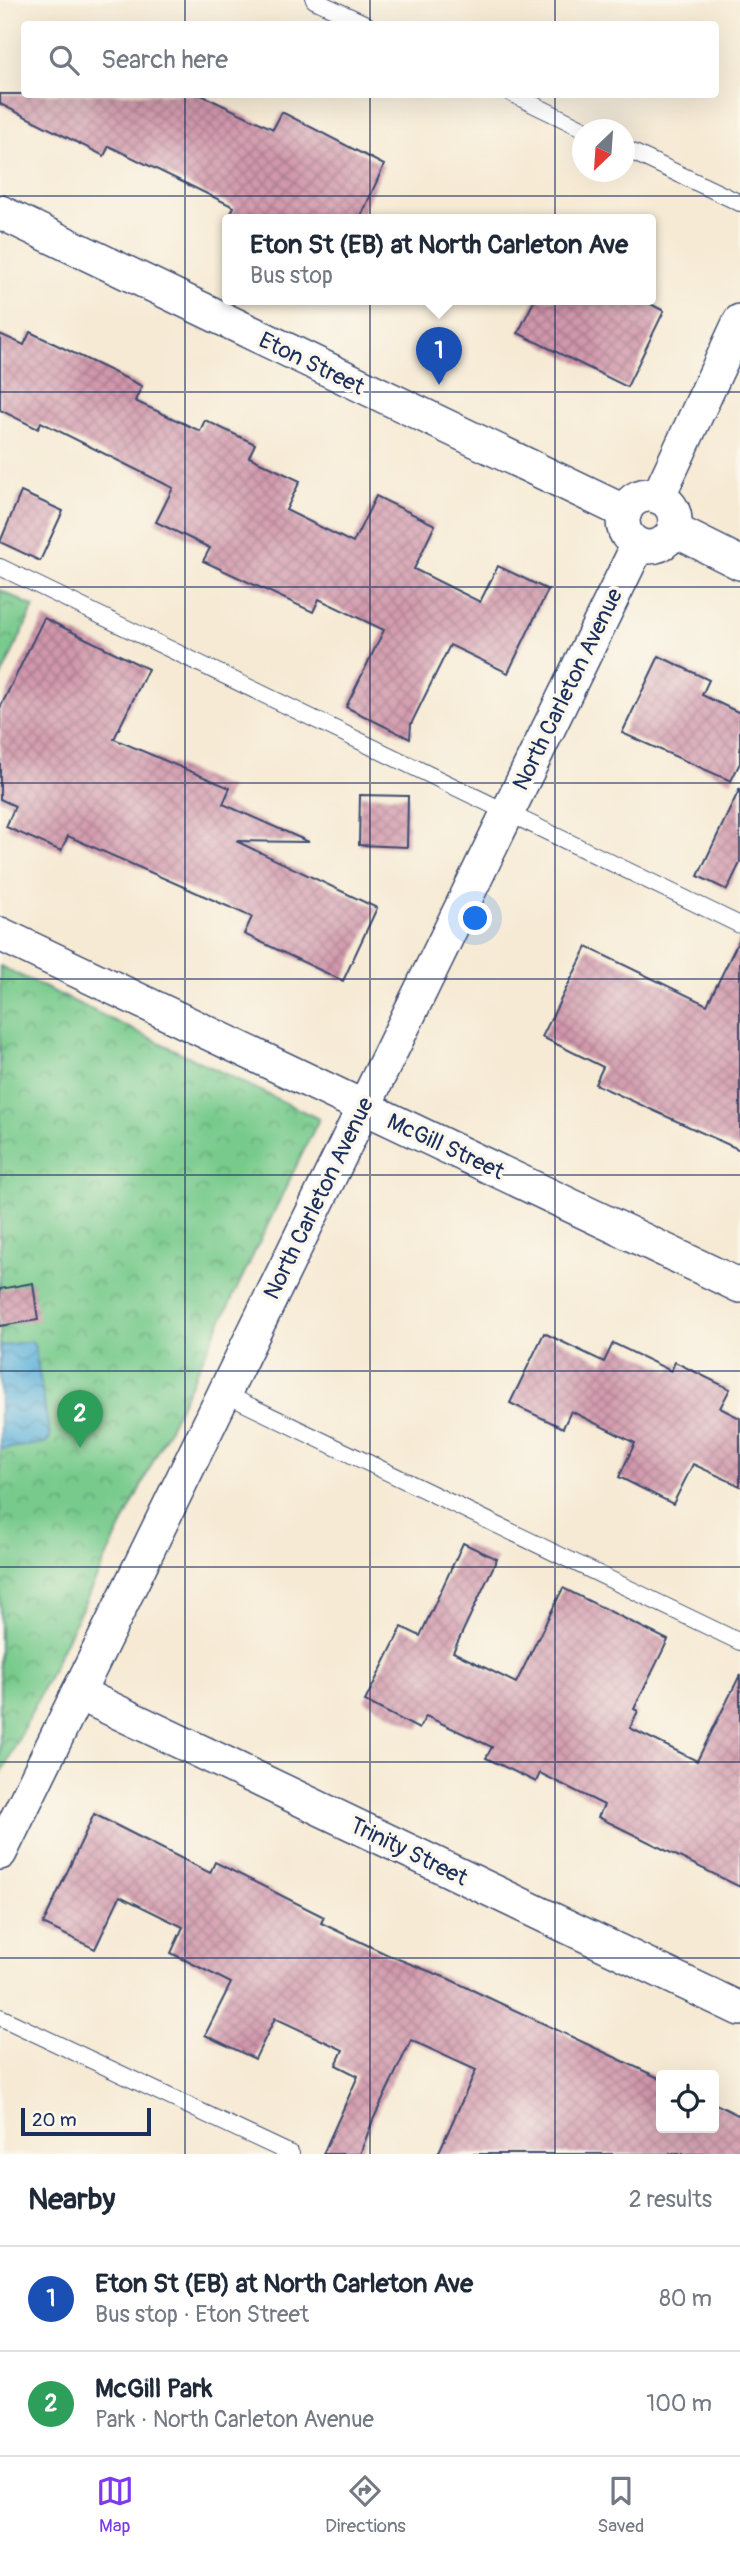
<!DOCTYPE html>
<meta charset="utf-8">
<style>
body{margin:0;font-family:Pangolin,sans-serif;background:#f2f2f3;color:#1f2937}
.controls{position:absolute;right:21px;bottom:21px;display:grid;overflow:hidden;border-radius:7px;box-shadow:0 7px 28px #0002}
.controls button{width:63px;height:63px;display:grid;place-items:center;padding:0;border:0;border-bottom:2px solid #e0e1e3;background:#fff;color:#1f2937;font:35px sans-serif}
.compass{position:absolute;left:572px;top:119px;width:63px;height:63px;border-radius:50%;background:#fff;box-shadow:0 7px 28px #0002;rotate:205deg}
.scale{position:absolute;left:21px;bottom:18px;width:130px;box-sizing:border-box;padding-left:7px;border:4px solid #1b2f5e;border-top:0;font-size:19px;line-height:24px;white-space:nowrap;color:#1b2f5e;-webkit-text-stroke:5px #fbf7ec;paint-order:stroke}
.you{position:absolute;left:476px;top:919px;width:24px;height:24px;margin:-18px;border:5px solid #fff;border-radius:50%;background:#1a73e8;box-shadow:0 0 0 10px #1a73e833}
.badge{display:grid;place-items:center;width:46px;height:46px;border-radius:50%;background:#7c3aed;color:#fff;font-size:23px;font-weight:700}
.pin{position:absolute;translate:-50% -58px;filter:drop-shadow(0 2px 4px #0008)}
.pin::after{content:'';position:absolute;top:37px;width:24px;height:21px;background:inherit;clip-path:polygon(0 0,100% 0,50% 100%)}
.popup{position:absolute;left:222px;top:214px;width:434px;height:91px;box-sizing:border-box;display:grid;place-content:center;border-radius:7px;background:#fff;filter:drop-shadow(0 2px 5px #0005);font-size:23px;white-space:nowrap;color:#747a83}
.popup b{font-size:26px;color:#1f2937}
.popup::after{content:'';position:absolute;left:50%;top:100%;margin-left:-14px;border:14px solid transparent;border-top-color:#fff}
.list{margin:0;padding:0;list-style:none}
h2{display:flex;justify-content:space-between;align-items:center;height:91px;margin:0;padding:0 28px;font-size:30px}
h2 small{font-size:23px;font-weight:400;color:#747a83}
.list li{display:grid;grid-template-columns:46px 1fr auto;gap:21px;align-items:center;box-sizing:border-box;height:105px;padding:0 28px;border-top:2px solid #e0e1e3}
.list b{display:block;font-size:26px;white-space:nowrap}
.list p{margin:0;font-size:23px;white-space:nowrap;color:#747a83}
.list em{font-size:23px;font-style:normal;color:#747a83}
.icon{flex:none;width:38px;height:38px;fill:none;stroke:currentColor;stroke-width:2;stroke-linecap:round;stroke-linejoin:round}
.map{position:relative;flex:none;width:740px;height:2154px;overflow:hidden}
.search{position:absolute;background:#fff;box-shadow:0 7px 28px #0002;left:21px;right:21px;top:21px;height:77px;display:flex;align-items:center;gap:18px;box-sizing:border-box;padding:0 24px;border-radius:7px;color:#747a83;font-size:26px}
.sheet{height:301px;background:#fff}
nav{display:flex;justify-content:space-around;align-items:center;box-sizing:border-box;height:98px;border-top:2px solid #e0e1e3;background:#fff;font-size:19px;color:#747a83}
nav a{display:grid;justify-items:center;gap:4px}
nav .on{color:#7c3aed}
.map>svg:first-child{display:block}
.park{fill:url(#park-crowns);stroke:#497c75;stroke-width:2}
.water{fill:url(#water-waves);stroke:#3c709c;stroke-width:2}
.building{fill:url(#building-cross-hatch)}
.lines{fill:none;stroke-linecap:round;stroke-linejoin:round}
.service-casing{stroke:#3c4b70;stroke-width:18}
.minor-casing{stroke:#3c4b70;stroke-width:36}
.path{stroke:#3c4b70;stroke-width:4.5;stroke-dasharray:5 5;stroke-linecap:butt}
.service{stroke:#fff;stroke-width:16}
.minor{stroke:#fff;stroke-width:33}
.grid{fill:none;stroke:#1b2f5e;stroke-width:2;stroke-opacity:0.55}
.labels{text-anchor:middle;stroke-width:7;stroke-linejoin:round;paint-order:stroke}
.street-label{font-size:23px;fill:#1b2f5e;stroke:#fbf7ec}
</style>
<div class="map">
<svg width="740" height="2154" viewBox="0 0 740 2154">
<defs>
<pattern id="park-crowns" width="20" height="18" patternUnits="userSpaceOnUse" patternTransform="scale(1.75)"><rect width="20" height="18" fill="#77ca8c"/><path d="M2 6a3 3 0 1 1 6 0M12 15a3 3 0 1 1 6 0" fill="none" stroke="#61a476"/></pattern>
<pattern id="water-waves" width="16" height="10" patternUnits="userSpaceOnUse" patternTransform="scale(1.75)"><rect width="16" height="10" fill="#5eb2da"/><path d="M0 5q4-4 8 0t8 0" fill="none" stroke="#4d91b4"/></pattern>
<pattern id="building-cross-hatch" width="8" height="8" patternUnits="userSpaceOnUse" patternTransform="scale(1.75)"><rect width="8" height="8" fill="#d197ab"/><path d="M0 0l8 8M0 8l8-8" fill="none" stroke="#a97c8e"/></pattern>
</defs>
<rect width="100%" height="100%" fill="#fbf7ec"/>
<filter id="ink" filterUnits="userSpaceOnUse"><feTurbulence type="fractalNoise" baseFrequency=".0143" numOctaves="2"/><feDisplacementMap in="SourceGraphic" scale="14" xChannelSelector="R" yChannelSelector="G"/><feConvolveMatrix kernelMatrix="1 2 1 2 8 2 1 2 1" color-interpolation-filters="sRGB"/></filter>
<filter id="wash" filterUnits="userSpaceOnUse"><feTurbulence type="fractalNoise" baseFrequency=".00686" numOctaves="4" result="noise"/><feDisplacementMap in="SourceGraphic" scale="28" xChannelSelector="R" yChannelSelector="G"/><feGaussianBlur stdDeviation="1.57" result="paint"/><feColorMatrix in="noise" values="0 0 0 0 0 0 0 0 0 0 0 0 0 0 0 0 0 1.4 0 .05"/><feComposite in="paint" operator="in"/></filter>
<g filter="url(#wash)">
<rect width="100%" height="100%" fill="#f6ead4"/>
<!-- park -->
<g class="park">
<path d="M0 590 34 607 0 679Z"/>
<path d="M0 966 319 1119 0 1777Z"/>
</g>
<!-- water -->
<path class="water" d="M31 1341 34 1344 50 1438 46 1443 0 1449V1346Z"/>
<g id="blocks">
<!-- building -->
<g class="building">
<path d="M0 94H199L273 129 282 112 384 165 360 219H228L234 207 109 146 104 156 0 104Z"/>
<path d="M535 299H641L664 311 627 387 518 333Z"/>
<path d="M30 332 142 386 135 401 200 431 205 420 255 444 249 457 300 481 286 510 353 543 376 496 435 525 414 569 480 602 498 566 548 590 508 673 450 645 411 724 410 739 346 707 384 630 319 599 313 612 203 561 210 548 156 522 173 488 41 422 38 429 0 410V334L24 345Z"/>
<path d="M21 492 63 511 40 561 0 542Z"/>
<path d="M44 618 148 669 114 739 230 788 223 804 309 842 236 841 377 908 343 981 244 934 252 917 68 836 61 851 6 827 15 806 0 799V708Z"/>
<path d="M659 656 709 680 702 695 740 713V763L731 781 622 733Z"/>
<path d="M740 788V863L727 890 698 876Z"/>
<path d="M360 795 408 796 407 847 359 845Z"/>
<path d="M740 938V1150L595 1084 603 1067 542 1037 587 947 707 1005Z"/>
<path d="M33 1283 38 1320 0 1326V1289Z"/>
<path d="M544 1333 604 1362 613 1343 671 1371 675 1362 730 1389 720 1408 740 1418V1486L693 1464 673 1504 619 1477 635 1443 571 1411 563 1428 510 1403Z"/>
<path d="M463 1543 497 1559 453 1652 516 1683 563 1588 668 1640 634 1709 638 1711 630 1728 697 1761 740 1675V1887L598 1817 604 1805 540 1773 536 1782 486 1758 492 1747 426 1716 419 1729 365 1701 402 1627 420 1636Z"/>
<path d="M94 1814 210 1873 215 1862 324 1917 321 1923 388 1955 449 1979 661 2079V2128H714V2103L740 2116V2154H438L476 2070 411 2040 373 2120 360 2154H323L358 2076 336 2065 343 2050 275 2018 255 2059 205 2035 231 1983 171 1953 183 1927 120 1896 95 1949 43 1924Z"/>
</g>
</g>
</g>
<g filter="url(#ink)">
<use href="#blocks" fill-opacity="0" stroke="#3c4b70" stroke-width="2"/>
<g class="lines">
<defs>
<g id="service">
<path d="M314 0 366 24"/>
<path d="M512 94 586 130"/>
<path d="M624 148 740 203"/>
<path d="M0 567 740 925"/>
<path d="M223 1393 740 1642"/>
<path d="M0 2017 291 2154"/>
</g>
<g id="minor">
<path d="M0 212 625 512"/>
<circle cx="649" cy="521" r="26"/>
<path d="M658 497 740 321"/>
<path d="M674 530 740 563"/>
<path d="M0 934 740 1286"/>
<path d="M78 1693 740 2009"/>
<path d="M0 1853 638 545"/>
</g>
</defs>
<!-- service casing -->
<use href="#service" class="service-casing"/>
<!-- minor casing -->
<use href="#minor" class="minor-casing"/>
<!-- path -->
<path class="path" d="M440 383 446 371"/>
<!-- service -->
<use href="#service" class="service"/>
<!-- minor -->
<use href="#minor" class="minor"/>
</g>
</g>
<!-- grid -->
<path class="grid" d="M185 0V24M370 0V24M555 0V24M185 94V2154M370 94V2154M555 94V2154M0 196H740M0 392H740M0 587H740M0 783H740M0 979H740M0 1175H740M0 1371H740M0 1567H740M0 1762H740M0 1958H740"/>
<g class="labels">
<!-- street labels -->
<g class="street-label">
<text transform="translate(312 363) rotate(26)" y="8">Eton Street</text>
<text transform="translate(567 689) rotate(-64)" y="8">North Carleton Avenue</text>
<text transform="translate(446 1146) rotate(25)" y="8">McGill Street</text>
<text transform="translate(318 1198) rotate(-64)" y="8">North Carleton Avenue</text>
<text transform="translate(409 1851) rotate(26)" y="8">Trinity Street</text>
</g>
</g>
</svg>
<div class="controls">
<button><svg class="icon" aria-label="locate" viewBox="0 0 24 24"><circle cx="12" cy="12" r="6"/><path d="M12 2v4M12 18v4M2 12h4M18 12h4"/></svg></button>
</div>
<svg class="compass" viewBox="-18 -18 36 36"><path d="M0-13l5 13h-10z" fill="#e53935"/><path d="M0 13l5-13h-10z" fill="#747a83"/></svg>
<div class="scale">20 m</div>
<div class="you"></div>
<div class="pin badge" style="left:439px;top:385px;background:#1a4fb4">1</div>
<div class="popup"><b>Eton St (EB) at North Carleton Ave</b>Bus stop</div>
<div class="pin badge" style="left:80px;top:1448px;background:#2e9e5b">2</div>
<div class="search"><svg class="icon" aria-label="search" viewBox="0 0 24 24"><circle cx="10" cy="10" r="6"/><path d="M15 15l6 6"/></svg>Search here</div>
</div>
<section class="sheet">
<h2>Nearby<small>2 results</small></h2>
<ul class="list">
<li><span class="badge" style="background:#1a4fb4">1</span><div><b>Eton St (EB) at North Carleton Ave</b><p>Bus stop · Eton Street</p></div><em>80 m</em></li>
<li><span class="badge" style="background:#2e9e5b">2</span><div><b>McGill Park</b><p>Park · North Carleton Avenue</p></div><em>100 m</em></li>
</ul>
</section>
<nav>
<a class="on"><svg class="icon" aria-label="map" viewBox="0 0 24 24"><path d="M3 6l6-2 6 2 6-2v14l-6 2-6-2-6 2zM9 4v14M15 6v14"/></svg>Map</a>
<a><svg class="icon" aria-label="directions" viewBox="0 0 24 24"><path d="M12 3l9 9-9 9-9-9zM9 14v-3h6M13 9l2 2-2 2"/></svg>Directions</a>
<a><svg class="icon" aria-label="saved" viewBox="0 0 24 24"><path d="M7 4h10v16l-5-4-5 4z"/></svg>Saved</a>
</nav>
